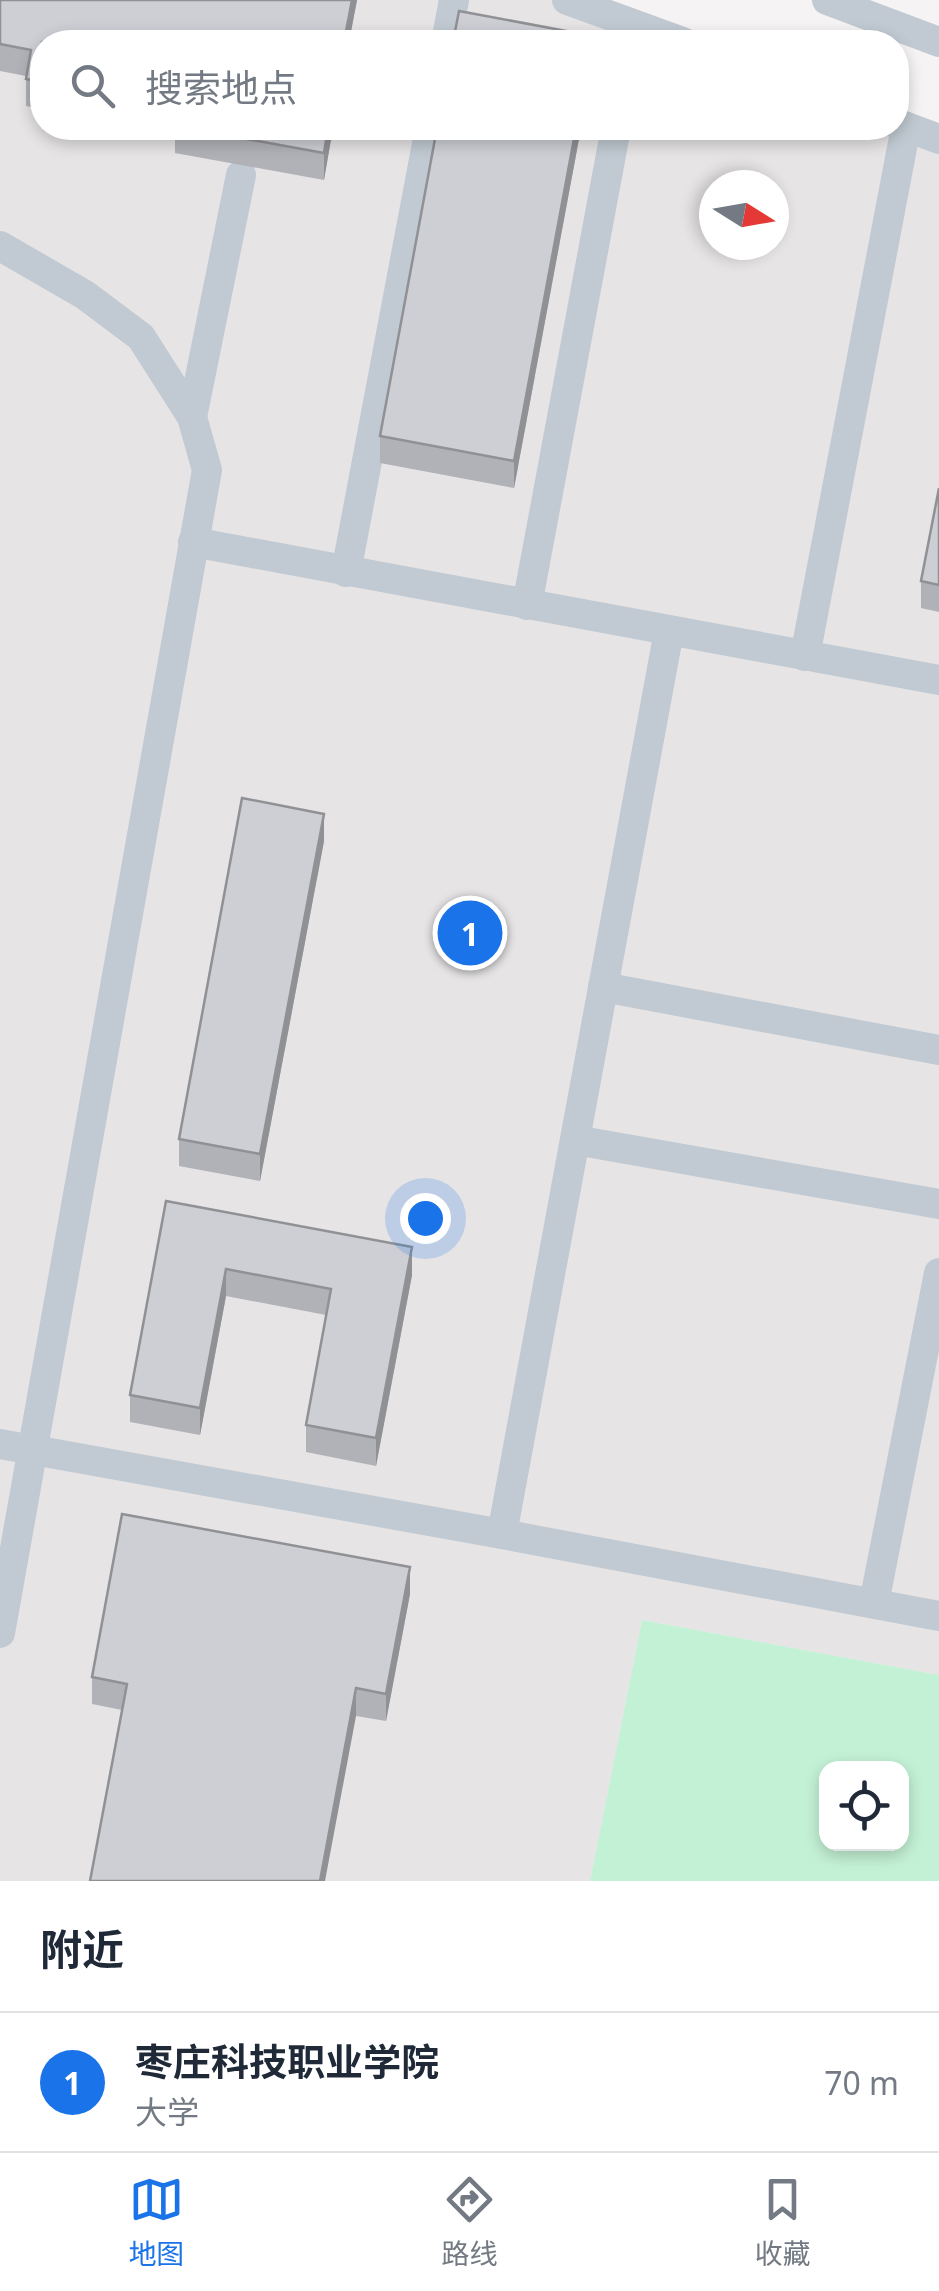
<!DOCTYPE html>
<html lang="zh">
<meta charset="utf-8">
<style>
body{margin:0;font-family:"Noto Sans","Noto Sans SC",sans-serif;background:#f2f2f3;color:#1f2937}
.controls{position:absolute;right:30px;bottom:30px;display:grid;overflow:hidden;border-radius:20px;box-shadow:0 5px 15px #0003}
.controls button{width:90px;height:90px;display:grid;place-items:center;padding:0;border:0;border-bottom:2px solid #e0e1e3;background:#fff;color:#1f2937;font:50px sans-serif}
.compass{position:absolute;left:699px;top:170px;width:90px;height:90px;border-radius:50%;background:#fff;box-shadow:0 5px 15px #0003;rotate:101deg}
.you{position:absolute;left:425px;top:1218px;width:35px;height:35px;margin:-25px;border:8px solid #fff;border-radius:50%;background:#1a73e8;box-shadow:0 0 0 15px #1a73e833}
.badge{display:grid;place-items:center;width:65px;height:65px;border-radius:50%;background:#1a73e8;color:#fff;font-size:32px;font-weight:700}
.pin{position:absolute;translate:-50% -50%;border:5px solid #fff;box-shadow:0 2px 10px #0006}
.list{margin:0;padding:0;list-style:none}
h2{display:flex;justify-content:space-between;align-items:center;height:130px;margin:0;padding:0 40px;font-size:42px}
h2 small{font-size:32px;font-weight:400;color:#747a83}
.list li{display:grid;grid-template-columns:65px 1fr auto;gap:30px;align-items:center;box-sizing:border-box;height:140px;padding:0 40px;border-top:2px solid #e0e1e3}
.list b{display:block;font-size:38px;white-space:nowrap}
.list p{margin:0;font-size:32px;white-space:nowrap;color:#747a83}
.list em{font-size:32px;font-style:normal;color:#747a83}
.icon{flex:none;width:55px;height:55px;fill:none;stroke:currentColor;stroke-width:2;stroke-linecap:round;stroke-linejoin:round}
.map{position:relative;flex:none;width:939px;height:1881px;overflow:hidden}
.search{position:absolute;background:#fff;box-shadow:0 5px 15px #0003;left:30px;right:30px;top:30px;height:110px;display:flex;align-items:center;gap:25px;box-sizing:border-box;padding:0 35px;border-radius:40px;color:#747a83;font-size:38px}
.sheet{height:270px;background:#fff}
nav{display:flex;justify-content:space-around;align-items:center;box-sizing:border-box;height:140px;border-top:2px solid #e0e1e3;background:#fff;font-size:28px;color:#747a83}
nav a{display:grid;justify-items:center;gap:5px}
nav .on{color:#1a73e8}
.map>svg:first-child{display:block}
.education{fill:#e6e4e5;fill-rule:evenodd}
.green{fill:#c3f1d5;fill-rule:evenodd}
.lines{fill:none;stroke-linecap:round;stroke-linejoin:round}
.minor{stroke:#c1cad2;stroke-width:30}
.wall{fill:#b0b2b7}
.shaded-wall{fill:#909195}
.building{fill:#cdcfd5;stroke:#909195;stroke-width:2.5}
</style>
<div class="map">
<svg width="939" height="1881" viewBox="0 0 939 1881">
<rect width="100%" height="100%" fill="#f5f3f3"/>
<!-- education -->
<path class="education" d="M0 0H604L719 42H42V128H896L897 108 939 124V1675L642 1620 590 1881H0ZM714 185H774V245H714Z"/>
<!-- green -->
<path class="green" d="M642 1620 939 1675V1881H590ZM826 1768H902V1844H826Z"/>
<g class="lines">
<!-- minor -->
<g class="minor">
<path d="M567 0 683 42"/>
<path d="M827 0 939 42"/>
<path d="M446 42 454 0"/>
<path d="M896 123 939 139"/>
<path d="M0 246 85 295 141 337 192 417 207 470 0 1633"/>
<path d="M192 417 241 175"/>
<path d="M193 542 939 680"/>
<path d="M346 572 430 128"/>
<path d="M527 605 616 128"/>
<path d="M805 656 906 127"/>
<path d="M603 987 939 1050"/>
<path d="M575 1140 939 1204"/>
<path d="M0 1444 502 1534 939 1616"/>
<path d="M502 1534 669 631"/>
<path d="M874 1603 939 1273"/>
</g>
</g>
<!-- wall -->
<g class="wall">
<path d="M0 0H357L349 42H42V109L26 106V76L0 71Z"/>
<path d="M141 128H333L324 180 175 153V134Z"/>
<path d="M581 128 514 488 380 463V436Z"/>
<path d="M939 488V612L921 608V581Z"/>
<path d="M324 841 260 1181 179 1166V1139Z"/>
<path d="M166 1201 412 1275 376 1466 306 1452V1425L326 1315 226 1296 200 1435 130 1422V1395Z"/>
<path d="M410 1594 386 1721 356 1716 122 1710 92 1704V1677Z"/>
</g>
<!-- shaded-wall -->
<g class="shaded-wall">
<path d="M352 0H357L349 42H344Z"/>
<path d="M328 128H333L324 180V153Z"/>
<path d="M576 128H581L514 488V461Z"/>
<path d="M324 814V841L260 1181V1154Z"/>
<path d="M412 1247V1275L376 1466V1438Z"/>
<path d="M226 1269V1296L200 1435V1408Z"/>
<path d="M410 1567V1594L386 1721V1694Z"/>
<path d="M356 1688V1716L325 1881H320Z"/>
</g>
<!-- building -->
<g class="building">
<path d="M0 0H352L344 42H42V82L26 79 31 50 0 44Z"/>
<path d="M459 11 593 36 592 42H453Z"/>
<path d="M186 128H328L324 153Z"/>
<path d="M437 128H576L514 461 380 436Z"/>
<path d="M939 488V585L921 581Z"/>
<path d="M242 798 324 814 260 1154 179 1139Z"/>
<path d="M166 1201 412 1247 376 1438 306 1425 331 1289 226 1269 200 1408 130 1395Z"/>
<path d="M122 1514 410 1567 386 1694 356 1688 320 1881H90L127 1684 92 1677Z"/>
</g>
</svg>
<div class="controls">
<button><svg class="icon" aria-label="locate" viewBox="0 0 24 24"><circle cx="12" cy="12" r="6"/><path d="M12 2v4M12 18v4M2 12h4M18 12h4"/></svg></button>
</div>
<svg class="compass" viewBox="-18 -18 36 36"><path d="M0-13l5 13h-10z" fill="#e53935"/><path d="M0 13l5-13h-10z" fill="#747a83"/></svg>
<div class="you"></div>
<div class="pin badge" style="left:470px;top:933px">1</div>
<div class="search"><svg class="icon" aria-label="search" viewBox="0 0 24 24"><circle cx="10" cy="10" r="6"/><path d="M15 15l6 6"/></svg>搜索地点</div>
</div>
<section class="sheet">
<h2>附近<small></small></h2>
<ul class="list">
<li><span class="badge">1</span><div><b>枣庄科技职业学院</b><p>大学</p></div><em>70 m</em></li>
</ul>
</section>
<nav>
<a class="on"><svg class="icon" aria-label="map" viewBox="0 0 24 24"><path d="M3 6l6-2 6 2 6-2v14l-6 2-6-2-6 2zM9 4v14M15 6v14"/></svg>地图</a>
<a><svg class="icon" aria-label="directions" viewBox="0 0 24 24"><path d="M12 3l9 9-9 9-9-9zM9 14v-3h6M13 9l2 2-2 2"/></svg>路线</a>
<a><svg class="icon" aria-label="saved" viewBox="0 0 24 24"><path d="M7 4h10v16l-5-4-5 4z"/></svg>收藏</a>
</nav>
